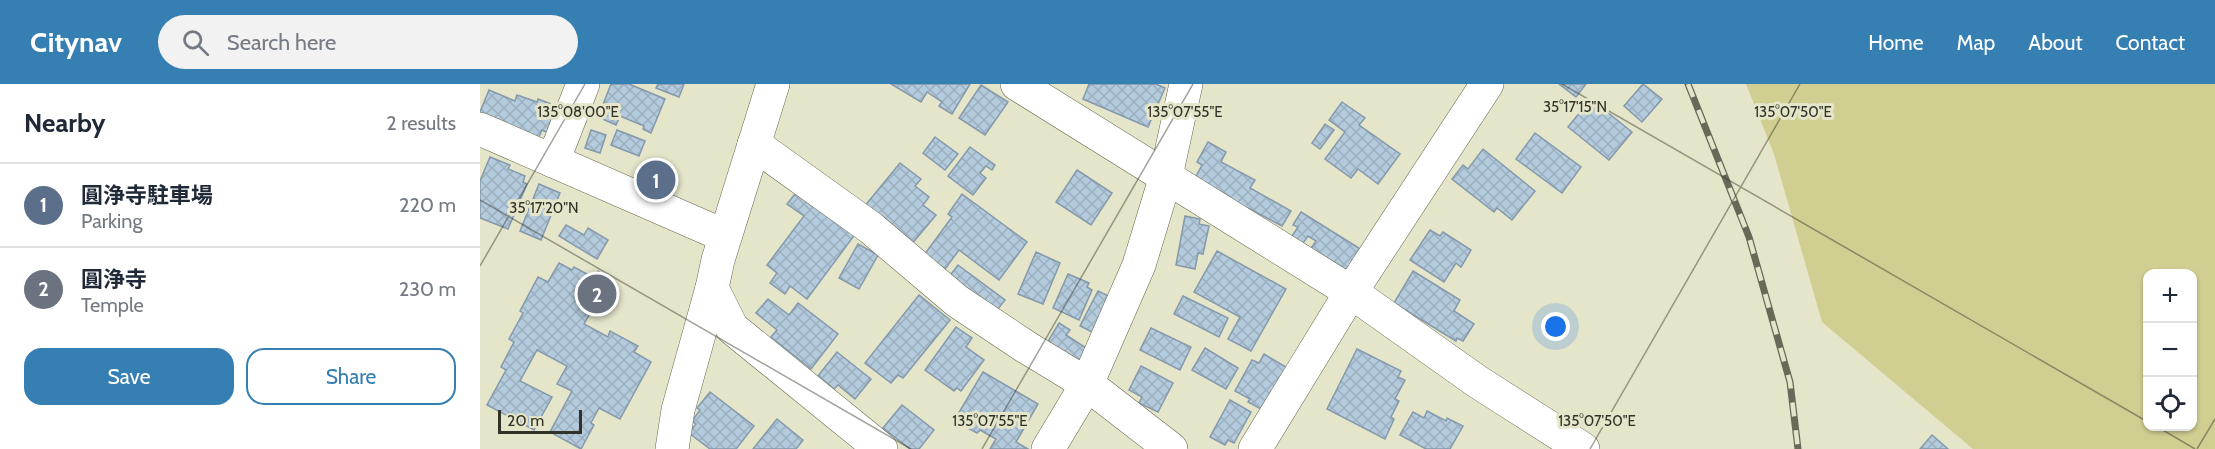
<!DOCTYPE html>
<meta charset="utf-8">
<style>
body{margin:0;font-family:Cabin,"Noto Sans JP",sans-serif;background:#f2f2f3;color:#1f2937}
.controls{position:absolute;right:18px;bottom:18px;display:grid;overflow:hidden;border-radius:12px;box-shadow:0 2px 4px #0004}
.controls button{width:54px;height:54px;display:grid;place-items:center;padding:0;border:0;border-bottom:2px solid #e0e1e3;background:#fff;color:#1f2937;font:30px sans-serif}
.scale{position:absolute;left:18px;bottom:15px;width:84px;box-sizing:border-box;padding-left:6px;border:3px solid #323228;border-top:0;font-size:16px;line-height:21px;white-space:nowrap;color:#323228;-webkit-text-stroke:4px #e5e5ca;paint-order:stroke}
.you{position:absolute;left:1076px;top:243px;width:21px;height:21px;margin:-15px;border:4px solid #fff;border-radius:50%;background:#1a73e8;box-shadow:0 0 0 9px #1a73e833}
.badge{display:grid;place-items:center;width:39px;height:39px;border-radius:50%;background:#357fb3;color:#fff;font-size:20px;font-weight:700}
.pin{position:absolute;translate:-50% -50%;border:3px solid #fff;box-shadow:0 2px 6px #0006}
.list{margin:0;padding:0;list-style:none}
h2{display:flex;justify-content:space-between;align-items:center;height:78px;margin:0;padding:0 24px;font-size:26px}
h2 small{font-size:20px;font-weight:400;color:#747a83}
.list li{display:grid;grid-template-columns:39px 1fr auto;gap:18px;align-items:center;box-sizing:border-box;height:84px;padding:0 24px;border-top:2px solid #e0e1e3}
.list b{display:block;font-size:22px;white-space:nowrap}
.list p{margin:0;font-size:20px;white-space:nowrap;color:#747a83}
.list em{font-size:20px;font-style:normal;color:#747a83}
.actions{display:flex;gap:12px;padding:18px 24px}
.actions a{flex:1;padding:14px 0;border:2px solid #357fb3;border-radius:18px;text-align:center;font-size:21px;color:#357fb3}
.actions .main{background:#357fb3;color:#fff}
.icon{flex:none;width:33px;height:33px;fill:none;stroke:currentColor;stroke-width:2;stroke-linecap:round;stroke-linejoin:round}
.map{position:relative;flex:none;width:1735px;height:365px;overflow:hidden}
header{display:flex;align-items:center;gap:36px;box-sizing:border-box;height:84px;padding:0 30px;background:#357fb3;color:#fff}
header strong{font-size:28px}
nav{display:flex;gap:33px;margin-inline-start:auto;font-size:21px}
.search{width:420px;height:54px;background:#f2f2f3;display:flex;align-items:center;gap:15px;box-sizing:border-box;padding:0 21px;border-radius:33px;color:#747a83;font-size:22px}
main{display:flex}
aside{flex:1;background:#fff}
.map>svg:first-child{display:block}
.park{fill:#d0ce91;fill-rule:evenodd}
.building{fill:url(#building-cross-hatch);stroke:#8499ab;stroke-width:1.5}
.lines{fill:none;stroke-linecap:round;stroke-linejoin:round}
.minor-casing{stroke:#65644d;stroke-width:34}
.tertiary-casing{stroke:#65644d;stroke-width:34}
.minor{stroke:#fff;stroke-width:33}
.tertiary{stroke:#fff;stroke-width:33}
.rail-casing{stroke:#69695a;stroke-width:7}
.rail{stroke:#e5e5ca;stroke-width:4.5;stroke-dasharray:14;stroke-linecap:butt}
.ticks{fill:none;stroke:#323228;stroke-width:1.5;stroke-opacity:0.45}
.ticks-label{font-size:15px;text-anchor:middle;fill:#323228;stroke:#e5e5ca;stroke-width:6;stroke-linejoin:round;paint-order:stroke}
</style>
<header>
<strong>Citynav</strong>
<div class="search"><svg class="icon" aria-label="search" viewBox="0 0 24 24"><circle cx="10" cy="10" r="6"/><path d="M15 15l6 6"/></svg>Search here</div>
<nav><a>Home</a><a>Map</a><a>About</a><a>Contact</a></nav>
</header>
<main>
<aside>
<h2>Nearby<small>2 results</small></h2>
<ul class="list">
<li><span class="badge" style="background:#5c6f8a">1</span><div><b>圓浄寺駐車場</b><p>Parking</p></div><em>220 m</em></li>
<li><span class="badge" style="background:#6b7280">2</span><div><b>圓浄寺</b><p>Temple</p></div><em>230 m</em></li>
</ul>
<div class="actions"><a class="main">Save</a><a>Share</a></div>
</aside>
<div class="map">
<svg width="1735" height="365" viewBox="0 0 1735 365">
<defs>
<pattern id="building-cross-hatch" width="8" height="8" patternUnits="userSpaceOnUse" patternTransform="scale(1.5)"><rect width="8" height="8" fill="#b4cbdd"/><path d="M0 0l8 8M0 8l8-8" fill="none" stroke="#9bafbe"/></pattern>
</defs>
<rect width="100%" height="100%" fill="#e5e5ca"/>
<!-- park -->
<path class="park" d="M1266 0H1735V365H1493L1342 238 1294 70ZM1668 189H1712V342H1668Z"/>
<!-- building -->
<g class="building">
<path d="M131 0H149L185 15 171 49 163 45 164 42 140 32 136 41 118 33Z"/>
<path d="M178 0H204L199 13 176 4Z"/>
<path d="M411 0H490L472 30 459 22 462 18 447 8 441 18Z"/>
<path d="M609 0H676L685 4 668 43 603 15Z"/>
<path d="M1079 0H1106L1096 13Z"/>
<path d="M1163 0 1182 15 1162 38 1144 22Z"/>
<path d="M501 1 528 18 505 51 479 34Z"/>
<path d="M9 6 35 17 37 11 57 18 58 15 74 21 71 29 82 33 75 52 62 46 59 53 0 42V28Z"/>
<path d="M1111 15 1152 48 1129 76 1088 43Z"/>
<path d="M862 18 885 34 879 41 920 70 898 100 878 85 871 94 845 75 865 48 849 36Z"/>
<path d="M845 40 854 46 840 65 832 59Z"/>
<path d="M111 46 126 51 120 69 105 64Z"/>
<path d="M137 46 165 57 159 72 131 61Z"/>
<path d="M1055 49 1101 83 1082 109 1036 75Z"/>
<path d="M455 53 478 70 465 86 443 69Z"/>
<path d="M728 58 746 68 741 78 775 96 770 104 811 127 802 142 768 124 766 127 747 116 749 112 715 94 722 81 717 78Z"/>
<path d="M490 63 515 81 512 86 506 82 500 89 506 94 493 111 468 92Z"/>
<path d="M1003 65 1055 107 1032 136 1017 124 1014 128 972 95 983 81 988 85Z"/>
<path d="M10 73 30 81 28 85 45 92 43 98 47 100 28 145 0 134V97Z"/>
<path d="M420 79 441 95 435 102 449 113 443 121 456 131 431 161 384 123Z"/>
<path d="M597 86 632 109 611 141 576 118Z"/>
<path d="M59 100 80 109 61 156 40 147Z"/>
<path d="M318 106 376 149 327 215 310 202 305 210 290 199 297 189 287 181 324 132 307 120Z"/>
<path d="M482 110 547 158 519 196 479 166 465 185 444 171 472 133 468 130Z"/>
<path d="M821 128 890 171 877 192 852 177 848 183 827 170 836 157 828 152 821 162 810 155 818 143 813 141Z"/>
<path d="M705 132 720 135 719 140 729 142 723 170 718 169 715 185 696 181Z"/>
<path d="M86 141 104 151 108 144 128 156 117 175 79 152Z"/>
<path d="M950 146 960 152 963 148 991 166 981 183 976 179 964 198 930 176Z"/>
<path d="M378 160 398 171 379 205 359 194Z"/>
<path d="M737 167 806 205 771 267 748 255 760 233 714 208Z"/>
<path d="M556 168 580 179 563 220 538 210Z"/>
<path d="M79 179 92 186 94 183 114 194 118 187 125 192 117 206 122 208 104 240 128 253 130 247 158 262 154 268 171 278 140 335 119 324 111 339 114 341 101 365 70 348 92 307 77 300 87 282 57 266 40 297 72 313 54 346 7 321 26 286 21 283 34 258 29 255 43 229 40 227 58 193 68 198Z"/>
<path d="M478 181 525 216 514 230 468 194Z"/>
<path d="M933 187 980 216 974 227 994 240 983 257 977 254 976 257 914 219Z"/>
<path d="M588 190 609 199 607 203 612 206 599 236 573 224Z"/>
<path d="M618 207 641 218 624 254 600 242Z"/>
<path d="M439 211 470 236 423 294 418 291 411 299 385 279Z"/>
<path d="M703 212 748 234 739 253 694 230Z"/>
<path d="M288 215 309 231 318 219 358 250 331 285 291 253 297 246 276 229Z"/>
<path d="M579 239 590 246 586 251 617 271 605 289 564 264Z"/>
<path d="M476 243 492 254 486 263 504 276 481 307 477 304 474 307 445 286Z"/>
<path d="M671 244 711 263 700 286 660 266Z"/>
<path d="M725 264 758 284 746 305 712 286Z"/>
<path d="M877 265 921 287 918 293 925 296 915 315 919 317 911 333 914 335 905 355 847 325Z"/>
<path d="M357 268 391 295 375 315 358 301 354 305 338 292Z"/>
<path d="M784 270 816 289 792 331 768 318 770 315 755 307 772 276 779 279Z"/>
<path d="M661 282 693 299 678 328 659 319 662 313 649 306Z"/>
<path d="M503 288 558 320 536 358 548 365H510L516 355 500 346 497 349 477 338 481 332 478 330Z"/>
<path d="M230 308 274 342 256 365H230L209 349 216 340 212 337 220 326 217 324Z"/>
<path d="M750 316 771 328 754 359 748 356 745 361 730 353Z"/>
<path d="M422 321 454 346 439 365H430L403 344Z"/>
<path d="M947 327 966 337 967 334 983 342 970 365H946L920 351 933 328 944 334Z"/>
<path d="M297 335 323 356 316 365H273Z"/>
<path d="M1452 351 1468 365H1440Z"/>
</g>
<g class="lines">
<defs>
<g id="minor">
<path d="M537 0 871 208 998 298 1103 365"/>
<path d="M0 45 245 152"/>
<path d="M274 60 391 144 477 217 546 263 607 300 691 365"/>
<path d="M73 77 103 0"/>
<path d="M192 365 198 326 232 204"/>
<path d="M568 365 607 300 659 181 686 92 706 0"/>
<path d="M775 365 871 208 1007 0"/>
</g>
<path id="tertiary" d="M293 0 238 176 232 204 252 244 401 365"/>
</defs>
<!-- minor casing -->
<use href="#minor" class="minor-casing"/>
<!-- tertiary casing -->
<use href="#tertiary" class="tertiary-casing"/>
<!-- minor -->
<use href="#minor" class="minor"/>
<!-- tertiary -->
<use href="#tertiary" class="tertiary"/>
<defs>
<path id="rail" d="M1208 0 1269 153 1310 298 1318 365"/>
</defs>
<!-- rail casing -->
<use href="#rail" class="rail-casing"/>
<!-- rail -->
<use href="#rail" class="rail"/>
</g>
<!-- ticks -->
<path class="ticks" d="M1082 0 1668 338M0 116 431 365M0 182 105 0M1676 342 1715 365M502 365 713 0M1110 365 1320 0M1717 365 1735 335"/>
<g class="ticks-label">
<text x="1095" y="28">35°17'15"N</text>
<text x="98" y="33">135°08'00"E</text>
<text x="705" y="33">135°07'55"E</text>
<text x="1313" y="33">135°07'50"E</text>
<text x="64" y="129">35°17'20"N</text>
<text x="510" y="342">135°07'55"E</text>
<text x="1117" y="342">135°07'50"E</text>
</g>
</svg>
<div class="controls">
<button>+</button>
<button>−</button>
<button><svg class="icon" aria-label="locate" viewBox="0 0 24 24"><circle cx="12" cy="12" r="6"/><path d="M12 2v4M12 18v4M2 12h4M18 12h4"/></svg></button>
</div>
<div class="scale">20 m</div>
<div class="you"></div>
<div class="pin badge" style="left:176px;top:96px;background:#5c6f8a">1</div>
<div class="pin badge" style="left:117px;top:210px;background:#6b7280">2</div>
</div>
</main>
